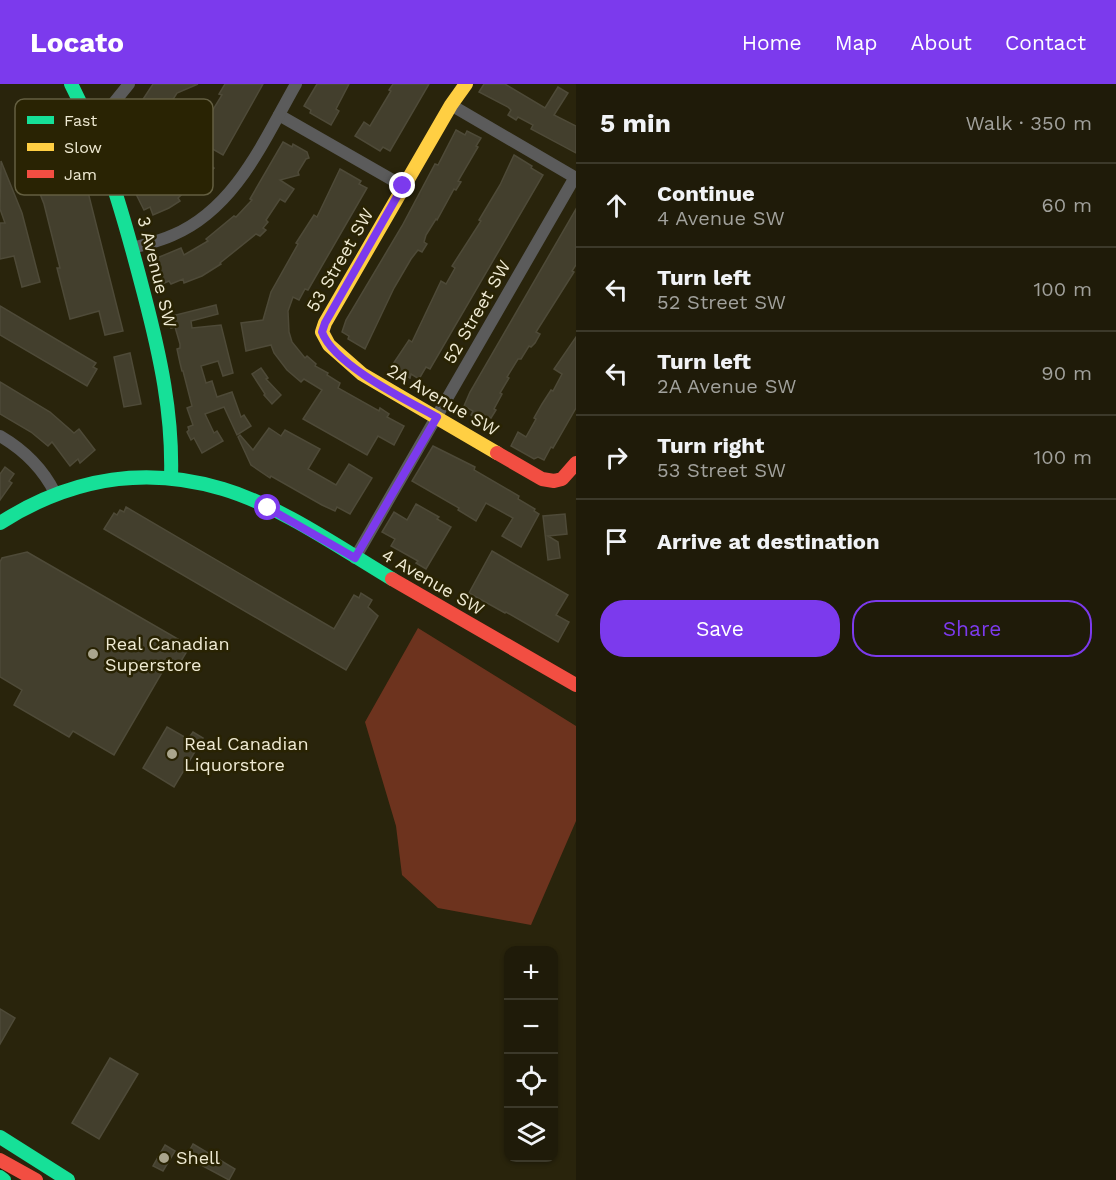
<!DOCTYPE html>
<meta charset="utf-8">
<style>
body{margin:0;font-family:"Work Sans",sans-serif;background:#272412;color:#f1f3f6}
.controls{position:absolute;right:18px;bottom:18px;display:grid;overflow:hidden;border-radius:12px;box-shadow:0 2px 4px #0004}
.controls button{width:54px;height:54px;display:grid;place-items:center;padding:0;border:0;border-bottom:2px solid #3c392a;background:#1f1b09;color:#f1f3f6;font:30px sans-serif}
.stop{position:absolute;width:18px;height:18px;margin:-14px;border:4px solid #7c3aed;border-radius:50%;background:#fff}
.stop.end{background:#7c3aed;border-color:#fff;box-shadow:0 2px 6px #0008}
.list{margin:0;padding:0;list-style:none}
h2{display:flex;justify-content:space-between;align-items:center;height:78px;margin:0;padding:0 24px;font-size:26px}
h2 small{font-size:20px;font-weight:400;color:#a1a19c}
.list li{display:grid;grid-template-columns:39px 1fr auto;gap:18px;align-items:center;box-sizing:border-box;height:84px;padding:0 24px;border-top:2px solid #3c392a}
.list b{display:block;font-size:22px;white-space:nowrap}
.list p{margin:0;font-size:20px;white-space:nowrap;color:#a1a19c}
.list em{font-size:20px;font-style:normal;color:#a1a19c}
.actions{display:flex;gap:12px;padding:18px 24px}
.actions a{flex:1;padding:14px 0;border:2px solid #7c3aed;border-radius:24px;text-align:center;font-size:21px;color:#7c3aed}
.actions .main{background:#7c3aed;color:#fff}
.icon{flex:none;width:33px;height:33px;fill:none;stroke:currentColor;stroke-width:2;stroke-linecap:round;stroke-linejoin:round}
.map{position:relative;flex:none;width:576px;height:1096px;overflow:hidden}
header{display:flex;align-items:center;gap:36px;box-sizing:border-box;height:84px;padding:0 30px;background:#7c3aed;color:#fff}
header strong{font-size:28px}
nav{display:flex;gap:33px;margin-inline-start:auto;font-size:21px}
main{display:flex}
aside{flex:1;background:#1f1b09}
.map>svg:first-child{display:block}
.green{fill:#6d331e}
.building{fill:#433f2d;stroke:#4e4a38;stroke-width:1.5}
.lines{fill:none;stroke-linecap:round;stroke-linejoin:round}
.street{stroke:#5b5b5b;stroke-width:12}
.fast{stroke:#16e098;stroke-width:14}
.slow{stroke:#ffcf43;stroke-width:14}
.jam{stroke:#f24e42;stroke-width:14}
.route{stroke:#7c3aed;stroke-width:8}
.poi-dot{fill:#aaa58d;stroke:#292303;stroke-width:2}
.labels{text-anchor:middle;stroke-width:5;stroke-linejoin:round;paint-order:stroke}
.street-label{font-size:18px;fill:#efead3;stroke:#292303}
.poi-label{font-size:18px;fill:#efead3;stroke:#292303;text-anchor:start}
.key{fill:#292303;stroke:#645f41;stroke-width:1.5}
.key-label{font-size:16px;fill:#efead3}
</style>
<header>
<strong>Locato</strong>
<nav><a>Home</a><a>Map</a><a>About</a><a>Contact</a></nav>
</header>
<main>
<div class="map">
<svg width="576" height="1096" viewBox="0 0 576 1096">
<rect width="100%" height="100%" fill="#29240c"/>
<!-- green -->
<path class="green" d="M418 544 576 642V737L531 841 438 824 402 791 396 742 365 638Z"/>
<!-- building -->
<g class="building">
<path d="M153 0H198L177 9 170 20 176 24 165 42 155 49 157 52 136 67 134 65 128 70 117 53 120 50 115 42 138 23Z"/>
<path d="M225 0H263L223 71 195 55 222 11 219 10Z"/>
<path d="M317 0H349L336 25 339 27 331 41 310 29 311 26 304 22Z"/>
<path d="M393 0H429L390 67 383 63 380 67 355 52 364 38 370 42 391 7 389 6Z"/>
<path d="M484 0H505L545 24 558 3 568 9 554 31 576 42V69L531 45 533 41 518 33 516 36 508 31 511 26 508 23 479 8Z"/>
<path d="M456 46 465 51 467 47 481 54 476 62 478 63 458 97 461 98 456 106 454 105 437 136 436 135 426 151 424 158 427 160 422 168 418 166 411 175 394 204 365 265 348 255 349 252 342 248 346 236 402 142 435 80 438 81Z"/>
<path d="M283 58 292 63 293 60 307 68 309 74 306 75 298 88 299 91 280 96 294 105 285 118 280 115 266 136 268 138 263 144 266 146 260 152 256 150 220 179 221 180 202 192 184 199 183 195 171 200 169 197 162 200 153 179 158 176 157 174 181 164 184 171 208 157 206 155 234 132 236 133 252 116 250 115Z"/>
<path d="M188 63 214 84 194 106 190 103 178 114 180 117 169 124 153 131 150 123 144 126 136 110 153 100 151 98 165 89 169 94 187 77 181 72Z"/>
<path d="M68 64 85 104H87L123 247 105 251 99 227 70 235 57 184H60L44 120 25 72 42 65 45 73Z"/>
<path d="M514 71 532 82 531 84 543 91 430 285 426 283 419 295 411 290 410 294 391 283 409 256 412 258 441 197 446 200 455 184 452 182 481 137 479 136 500 101Z"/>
<path d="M1 77 22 129 40 198 22 203 14 172 0 175V139H5L0 125Z"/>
<path d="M340 85 361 97 359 100 367 104 308 206 305 205 299 216 293 213 288 227 289 248 292 258 305 274 307 272 316 280 315 282 328 289 327 291 340 299 338 304 379 327 380 324 389 330 387 333 404 342 394 361 378 352 367 371 303 335 322 306 304 295 301 298 287 286 274 269 271 261 246 267 241 239 263 236 271 208 298 160 296 159 314 131 317 133Z"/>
<path d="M576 125V181L572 187 574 188 536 248 540 250 535 259 531 263 529 262 521 275H518L507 293 509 294 500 309 502 310 494 325 496 326 491 334 489 333 486 339 471 331 473 327 464 322 470 308Z"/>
<path d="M216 221 218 230 191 237 192 244 221 241 233 289 223 292 218 277 201 282 206 299 212 297 217 313 232 308 241 333 244 331 251 342 237 351 224 323 205 330 214 349 217 347 223 357 202 369 194 354 191 356 187 348 189 346 188 343 193 341 187 324 192 322 183 287H182L180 279 177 265 180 264V260L175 243 171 244 168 233Z"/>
<path d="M0 222 96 279 93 283 97 285 87 302 0 251Z"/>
<path d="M576 253V324L553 364 551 363 544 376 538 373 534 375 511 362 518 348 526 353 536 335 534 334 542 320 551 306 553 307 562 290 554 285Z"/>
<path d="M130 269 141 320 124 323 114 273Z"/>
<path d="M261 284 268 294 266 295 281 311 272 320 264 311 265 310 252 290Z"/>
<path d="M0 298 50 328 74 349 79 345 95 366 80 379 78 375 70 382 52 358 48 362 31 348 0 330Z"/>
<path d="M269 344 281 352 285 346 320 365 308 385 336 401 349 380 372 394 350 430 337 423 335 427 322 421 271 392 270 394 251 381 238 353 240 351 253 366Z"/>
<path d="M433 362 475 383 474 386 519 412 518 415 535 425 534 427 539 430 521 463 502 452 513 434 486 419 476 437 458 426 459 424 412 397Z"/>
<path d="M5 383 14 390 9 397 12 399 0 416V390Z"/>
<path d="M416 420 439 433 437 435 451 443 426 485 416 479 418 477 391 462 395 455 382 448 394 428 407 436Z"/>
<path d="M126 423 334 545 354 511 359 514 361 509 372 516 368 523 378 532 346 586 104 445 114 429 117 431 120 426 124 428Z"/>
<path d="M565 430 567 450 548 452 558 458 560 474 548 476 543 432Z"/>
<path d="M492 467 568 511 556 531 569 538 558 558 506 528 505 529 469 509Z"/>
<path d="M27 468 190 562 177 584 168 578 114 671 73 647 69 653 14 621 22 606 0 593V478L2 474Z"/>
<path d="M167 643 188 655 193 648 203 654 174 703 143 684Z"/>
<path d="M0 925 15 934 0 960Z"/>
<path d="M110 974 138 990 99 1055 72 1039Z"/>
<path d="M193 1060 235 1085 229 1096 186 1073Z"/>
<path d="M165 1061 175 1067 163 1087 153 1082Z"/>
</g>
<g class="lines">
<!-- street -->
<g class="street">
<path d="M451 21 576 94"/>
<path d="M279 31 403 102"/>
<path d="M90 38 112 21 129 0"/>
<path d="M133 164C146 160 160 157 173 151 236 124 264 56 296 0"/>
<path d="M0 352C24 366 43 385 55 409"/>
<path d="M355 474 575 93"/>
</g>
<!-- fast -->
<g class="fast">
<path d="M71 0C106 67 125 137 144 210 160 271 173 330 171 394"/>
<path d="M0 439C69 395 143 381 223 405 280 422 340 464 392 495"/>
<path d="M0 1053 68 1096"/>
<path d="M0 1093 4 1096"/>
</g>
<!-- slow -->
<path class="slow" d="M466 0 451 21 325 239 322 248 329 261 362 290 497 369"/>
<!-- jam -->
<g class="jam">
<path d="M497 369 542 395 554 397 562 395 576 379"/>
<path d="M392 495 576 601"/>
<path d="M0 1076 36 1096"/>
</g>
</g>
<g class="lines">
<!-- route -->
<path class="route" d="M268 424 355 474 437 333C406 316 334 281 322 248L325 239 403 102"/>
</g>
<!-- markers -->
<g class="poi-dot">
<circle cx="93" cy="570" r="6"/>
<circle cx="172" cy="670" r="6"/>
<circle cx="164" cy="1074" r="6"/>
</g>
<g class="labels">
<!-- street labels -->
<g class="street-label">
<text transform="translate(340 176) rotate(-60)" y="6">53 Street SW</text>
<text transform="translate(157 188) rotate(76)" y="6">3 Avenue SW</text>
<text transform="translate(477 228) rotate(-60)" y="6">52 Street SW</text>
<text transform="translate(443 316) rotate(30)" y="6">2A Avenue SW</text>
<text transform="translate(433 498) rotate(30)" y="6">4 Avenue SW</text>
</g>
<!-- poi labels -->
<g class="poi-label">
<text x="105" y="566">Real Canadian<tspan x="105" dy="21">Superstore</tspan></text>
<text x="184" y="666">Real Canadian<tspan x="184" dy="21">Liquorstore</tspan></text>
<text x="176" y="1080">Shell</text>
</g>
</g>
<!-- legend -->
<rect x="15" y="15" width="198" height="96" rx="9" class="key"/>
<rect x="27" y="32" width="27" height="8" fill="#16e098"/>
<rect x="27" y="59" width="27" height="8" fill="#ffcf43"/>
<rect x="27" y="86" width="27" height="8" fill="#f24e42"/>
<g class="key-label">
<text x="64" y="42">Fast</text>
<text x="64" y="69">Slow</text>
<text x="64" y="96">Jam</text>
</g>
</svg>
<div class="controls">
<button>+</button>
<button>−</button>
<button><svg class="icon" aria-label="locate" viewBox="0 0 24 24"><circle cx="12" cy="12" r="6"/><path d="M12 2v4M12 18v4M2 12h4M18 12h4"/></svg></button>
<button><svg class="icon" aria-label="layers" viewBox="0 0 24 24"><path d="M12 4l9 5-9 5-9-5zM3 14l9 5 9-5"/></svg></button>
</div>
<div class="stop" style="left:268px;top:424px"></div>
<div class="stop end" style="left:403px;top:102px"></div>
</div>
<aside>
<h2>5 min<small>Walk · 350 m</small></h2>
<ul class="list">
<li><svg class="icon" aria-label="ahead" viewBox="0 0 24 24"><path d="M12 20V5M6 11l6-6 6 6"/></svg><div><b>Continue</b><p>4 Avenue SW</p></div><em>60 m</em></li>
<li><svg class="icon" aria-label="left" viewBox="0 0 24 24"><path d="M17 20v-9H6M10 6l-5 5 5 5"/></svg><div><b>Turn left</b><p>52 Street SW</p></div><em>100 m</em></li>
<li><svg class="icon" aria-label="left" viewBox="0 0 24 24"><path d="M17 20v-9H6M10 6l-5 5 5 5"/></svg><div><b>Turn left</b><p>2A Avenue SW</p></div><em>90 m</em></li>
<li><svg class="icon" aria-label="right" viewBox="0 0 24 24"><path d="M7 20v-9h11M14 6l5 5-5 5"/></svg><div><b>Turn right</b><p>53 Street SW</p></div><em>100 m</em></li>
<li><svg class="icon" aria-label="arrive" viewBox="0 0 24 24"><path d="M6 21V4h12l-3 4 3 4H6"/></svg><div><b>Arrive at destination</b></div></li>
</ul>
<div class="actions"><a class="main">Save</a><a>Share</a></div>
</aside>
</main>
